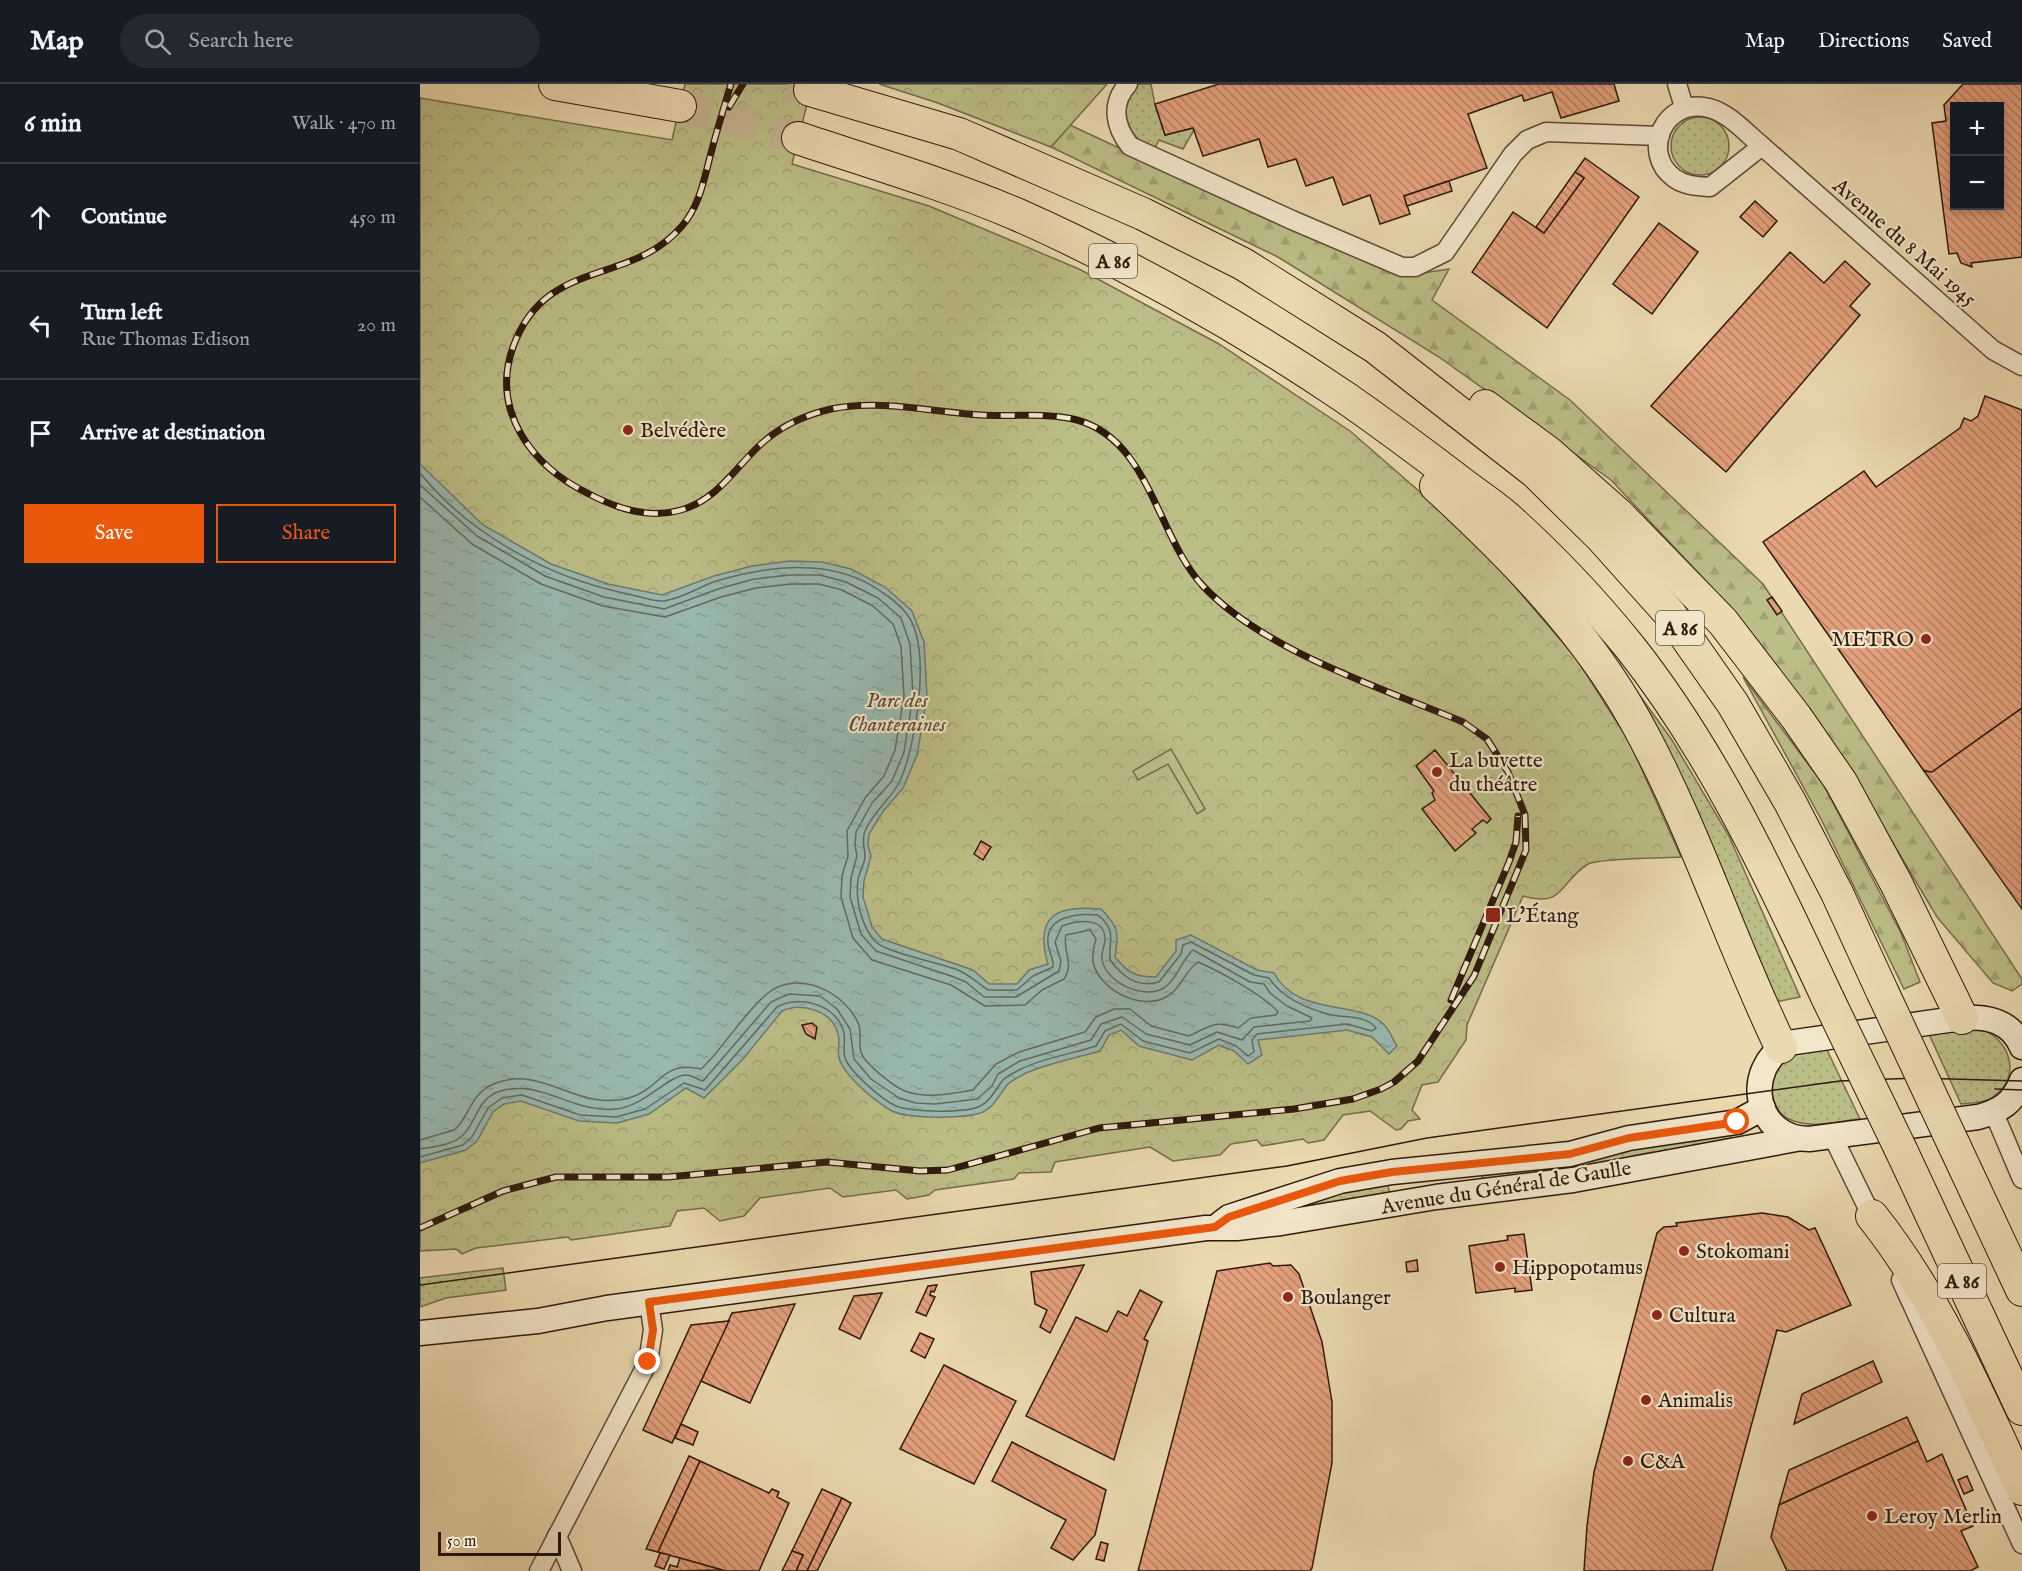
<!DOCTYPE html>
<meta charset="utf-8">
<style>
body{margin:0;font-family:"IM FELL English",serif;background:#242831;color:#f1f3f6}
.controls{position:absolute;right:18px;top:18px;display:grid;overflow:hidden;border-radius:0px;box-shadow:0 3px 9px #0003}
.controls button{width:54px;height:54px;display:grid;place-items:center;padding:0;border:0;border-bottom:2px solid #363941;background:#171b24;color:#f1f3f6;font:30px sans-serif}
.scale{position:absolute;left:18px;bottom:15px;width:123px;box-sizing:border-box;padding-left:6px;border:3px solid #2e190d;border-top:0;font-size:16px;line-height:21px;white-space:nowrap;color:#2e190d;-webkit-text-stroke:4px #f2e6cb;paint-order:stroke}
.stop{position:absolute;width:18px;height:18px;margin:-14px;border:4px solid #ea580c;border-radius:50%;background:#fff}
.stop.end{background:#ea580c;border-color:#fff;box-shadow:0 2px 6px #0008}
.list{margin:0;padding:0;list-style:none}
h2{display:flex;justify-content:space-between;align-items:center;height:78px;margin:0;padding:0 24px;font-size:26px}
h2 small{font-size:20px;font-weight:400;color:#9ea1a6}
.list li{display:grid;grid-template-columns:39px 1fr auto;gap:18px;align-items:center;box-sizing:border-box;height:108px;padding:0 24px;border-top:2px solid #363941}
.list b{display:block;font-size:22px;white-space:nowrap}
.list p{margin:0;font-size:20px;white-space:nowrap;color:#9ea1a6}
.list em{font-size:20px;font-style:normal;color:#9ea1a6}
.actions{display:flex;gap:12px;padding:18px 24px}
.actions a{flex:1;padding:14px 0;border:2px solid #ea580c;border-radius:0px;text-align:center;font-size:21px;color:#ea580c}
.actions .main{background:#ea580c;color:#fff}
.icon{flex:none;width:33px;height:33px;fill:none;stroke:currentColor;stroke-width:2;stroke-linecap:round;stroke-linejoin:round}
.map{position:relative;flex:none;width:1602px;height:1487px;overflow:hidden}
header{display:flex;align-items:center;gap:36px;box-sizing:border-box;height:84px;padding:0 30px;background:#171b24;border-bottom:2px solid #363941}
header strong{font-size:28px}
nav{display:flex;gap:33px;margin-inline-start:auto;font-size:21px}
.search{width:420px;height:54px;background:#242831;display:flex;align-items:center;gap:15px;box-sizing:border-box;padding:0 21px;border-radius:33px;color:#9ea1a6;font-size:22px}
main{display:flex}
aside{flex:1;background:#171b24}
.map>svg:first-child{display:block}
.grass{fill:url(#grass-dots);stroke:#756c4a;stroke-width:1.5}
.forest{fill:url(#forest-firs);stroke:#756c4a;stroke-width:1.5}
.park{fill:url(#park-crowns);stroke:#756c4a;stroke-width:1.5}
.garden{fill:#bcbe87;stroke:#756c4a;stroke-width:1.5}
.water{fill:url(#water-ripples);stroke:#6e796f;stroke-width:1.5}
.lines{fill:none;stroke-linecap:round;stroke-linejoin:round}
.shore{stroke:#64695e;stroke-width:1.5}
.building{fill:url(#building-back-hatch);stroke:#2e190d;stroke-width:1.5;fill-rule:evenodd}
.motorway-tunnel{stroke:#c5b38f;stroke-width:32;stroke-dasharray:32 16;stroke-linecap:butt}
.minor-casing{stroke:#5d4936;stroke-width:21}
.secondary-casing{stroke:#2e190d;stroke-width:27}
.motorway-casing{stroke:#2e190d;stroke-width:34}
.minor{stroke:#f2e6cb;stroke-width:18}
.secondary{stroke:#f2e6cb;stroke-width:24}
.motorway{stroke:#ebd9af;stroke-width:32}
.tram{stroke:#2e190d;stroke-width:1.5}
.rail-casing{stroke:#2e190d;stroke-width:7}
.rail{stroke:#f2e6cb;stroke-width:4.5;stroke-dasharray:14;stroke-linecap:butt}
.motorway-bridge-casing{stroke:#2e190d;stroke-width:34;stroke-linecap:butt}
.motorway-bridge{stroke:#ebd9af;stroke-width:32}
.route{stroke:#ea580c;stroke-width:8}
.poi-dot{fill:#8f2418;stroke:#f2e6cb;stroke-width:2}
.labels{text-anchor:middle;stroke-width:4.5;stroke-linejoin:round;paint-order:stroke}
.shield{fill:#f2e6cb;stroke:#695646;stroke-width:1.5}
.shield-label{font-size:20px;font-weight:bold;fill:#2e190d}
.street-label{font-size:21px;fill:#2e190d;stroke:#f2e6cb}
.poi-label{font-size:21px;fill:#2e190d;stroke:#f2e6cb;text-anchor:start}
.park-label{font-size:21px;font-style:italic;fill:#594b32;stroke:#f2e6cb}
</style>
<header>
<strong>Map</strong>
<div class="search"><svg class="icon" aria-label="search" viewBox="0 0 24 24"><circle cx="10" cy="10" r="6"/><path d="M15 15l6 6"/></svg>Search here</div>
<nav><a>Map</a><a>Directions</a><a>Saved</a></nav>
</header>
<main>
<aside>
<h2>6 min<small>Walk · 470 m</small></h2>
<ul class="list">
<li><svg class="icon" aria-label="ahead" viewBox="0 0 24 24"><path d="M12 20V5M6 11l6-6 6 6"/></svg><div><b>Continue</b></div><em>450 m</em></li>
<li><svg class="icon" aria-label="left" viewBox="0 0 24 24"><path d="M17 20v-9H6M10 6l-5 5 5 5"/></svg><div><b>Turn left</b><p>Rue Thomas Edison</p></div><em>20 m</em></li>
<li><svg class="icon" aria-label="arrive" viewBox="0 0 24 24"><path d="M6 21V4h12l-3 4 3 4H6"/></svg><div><b>Arrive at destination</b></div></li>
</ul>
<div class="actions"><a class="main">Save</a><a>Share</a></div>
</aside>
<div class="map">
<svg width="1602" height="1487" viewBox="0 0 1602 1487">
<defs>
<pattern id="grass-dots" width="8" height="8" patternUnits="userSpaceOnUse" patternTransform="scale(1.5)"><rect width="8" height="8" fill="#bcbe87"/><path d="M2 2h.1M6 6h.1" fill="none" stroke="#a2a373" stroke-width="1.8" stroke-linecap="round"/></pattern>
<pattern id="forest-firs" width="22" height="20" patternUnits="userSpaceOnUse" patternTransform="scale(1.5)"><rect width="22" height="20" fill="#bcbe87"/><path d="M5 1l3.5 6h-7zM16 11l3.5 6h-7z" fill="#a2a373"/></pattern>
<pattern id="park-crowns" width="20" height="18" patternUnits="userSpaceOnUse" patternTransform="scale(1.5)"><rect width="20" height="18" fill="#bcbe87"/><path d="M2 6a3 3 0 1 1 6 0M12 15a3 3 0 1 1 6 0" fill="none" stroke="#a2a373"/></pattern>
<pattern id="water-ripples" width="26" height="14" patternUnits="userSpaceOnUse" patternTransform="scale(1.5)"><rect width="26" height="14" fill="#99b9b0"/><path d="M2 4q2-2 4 0t4 0M15 11q2-2 4 0t4 0" fill="none" stroke="#849e96"/></pattern>
<pattern id="building-back-hatch" width="6" height="6" patternUnits="userSpaceOnUse" patternTransform="scale(1.5)"><rect width="6" height="6" fill="#e4a07c"/><path d="M-1 5l2 2M0 0l6 6M5-1l2 2" fill="none" stroke="#b98264"/></pattern>
</defs>
<rect width="100%" height="100%" fill="#ebd9af"/>
<filter id="stains"><feTurbulence type="fractalNoise" baseFrequency=".00333" numOctaves="4"/><feColorMatrix values="0 0 0 0 .2 0 0 0 0 .09 0 0 0 0 .02 0 0 0 .5 -.17"/></filter>
<radialGradient id="worn" r=".72"><stop offset=".6" stop-color="#630" stop-opacity="0"/><stop offset="1" stop-color="#630" stop-opacity=".3"/></radialGradient>
<!-- grass -->
<g class="grass">
<path d="M719 0H731L735 21 745 51 773 44 774 46 763 65 739 56 734 66C708 53 694 24 719 0Z"/>
<circle cx="1280" cy="62" r="29"/>
<path d="M1176 551 1252 656 1309 752 1380 913 1355 918Z"/>
<path d="M1560 944C1591 956 1602 993 1573 1013 1565 1019 1551 1019 1541 1020L1509 950Z"/>
<path d="M1407 966 1440 1035C1418 1037 1392 1045 1371 1036 1347 1026 1346 989 1366 975 1377 967 1394 967 1407 966Z"/>
<path d="M1310 1049 1312 1058 1227 1069 1138 1089 1063 1099 1062 1089Z"/>
<path d="M967 1095 970 1112 834 1131Z"/>
<path d="M83 1184 86 1206 26 1214 0 1223V1194Z"/>
</g>
<!-- forest -->
<g class="forest">
<path d="M650 41 892 154 984 192 1029 185 1012 216 1150 316 1343 500 1602 895V900L1592 907 1573 899 1517 833 1432 690 1317 530 1191 396 1019 273 858 173 631 63Z"/>
<path d="M1323 593 1403 700 1481 849 1500 898 1484 905 1402 737Z"/>
</g>
<!-- park -->
<g class="park">
<path d="M265 0H392L372 80 509 122 659 185 799 260 930 347 1054 455 1156 574 1210 659 1261 773C1245 774 1177 774 1168 780 1138 799 1145 824 1103 812L1047 941 1046 956 1018 998 1002 1001 992 1026 1000 1035 988 1037 981 1045 976 1046 950 1027 923 1031 904 1056 888 1059 883 1055 842 1062 837 1056 811 1060 800 1071 753 1077 730 1063 635 1078 631 1088 599 1089 594 1095 515 1106 509 1111 487 1115 476 1106 423 1113 410 1104 340 1114 324 1132 300 1137 284 1124 257 1127 250 1142 151 1156 148 1153 56 1164 42 1170 36 1165 0 1167V14L252 56Z"/>
<path d="M459 0H687L631 63 518 19Z"/>
</g>
<!-- garden -->
<path class="garden" d="M751 665 785 725 777 730 748 680 718 696 713 687Z"/>
<!-- water -->
<path class="water" d="M0 380 63 441 131 480 188 500 242 511 294 492 332 482 369 477 402 478 431 485 465 503 492 527 504 558 507 613 497 671 483 704 464 726 449 750 448 761 451 772 444 797 443 813 452 843 462 855 553 886 569 900H597L609 886 628 880C614 832 636 821 681 825 699 843 699 849 695 873 708 889 715 893 736 893L756 867V856L771 851 837 886 854 889C877 934 943 915 965 942 970 947 973 956 977 962L969 970 952 953 927 946 838 956 842 971 828 980 814 967 799 961 772 976 719 962 701 946 689 951 680 967C656 974 629 979 606 989 601 992 590 997 587 1001 580 1010 574 1023 563 1028 546 1035 489 1035 472 1027 456 1018 431 997 422 981 415 970 421 961 418 950 412 926 381 918 362 927L323 975 284 1014 266 1004 229 1030 197 1039 159 1037 101 1017 84 1020 73 1028 57 1057 46 1066 0 1079Z"/>
<g class="lines">
<!-- shore -->
<g class="shore">
<path d="M0 389C51 452 130 494 208 510 219 512 233 518 243 517 261 515 279 503 296 497 350 481 415 473 463 509 471 514 480 522 486 529 513 562 496 661 480 697 471 715 453 728 445 747 441 757 445 763 445 772 445 780 439 788 438 796 435 816 442 844 456 858 467 869 521 879 538 886 550 891 557 899 568 906H597L613 892 633 883C634 875 629 868 628 860 625 832 657 829 678 831 698 848 688 855 690 876 703 893 717 904 739 898L761 870 763 861 771 858 834 891 849 894C863 915 888 925 912 931 927 934 946 931 956 944L952 947 927 940 837 950 832 956 834 968 828 972 816 962 799 955 770 969 723 957 701 940 685 947 676 962C652 970 623 974 601 985 596 988 586 992 582 997 576 1005 572 1015 562 1021 548 1030 492 1028 476 1022 461 1015 438 994 428 980 421 970 426 960 424 949 418 921 379 910 357 923L285 1006 264 999 225 1025 196 1033 160 1031 102 1011 82 1014 68 1024 52 1053 43 1061 0 1073"/>
<path d="M0 401 57 452 125 492 184 513 244 525 298 505 334 495 370 491H400L426 498 458 514 481 534 490 560 493 612 484 668 472 697 452 719 436 748 435 761 437 772 431 794 430 813 441 850 456 867 534 893 546 898 564 913H596L639 887 641 877 635 858 642 842C657 837 686 831 685 857 684 863 681 869 682 875 685 898 722 915 742 905 756 898 762 875 773 866L830 898 844 900 850 909 867 922 892 934 890 937 834 943 822 956 797 948 770 961 726 950 702 933 681 940 671 956 600 977 578 990 572 1002 557 1015 515 1020 496 1019 479 1014 451 995 434 975 430 945 417 925 400 912 369 910 351 918 283 997C277 996 273 991 266 991 249 991 224 1022 197 1025 153 1030 122 995 81 1007 57 1013 57 1038 43 1051 33 1061 14 1063 0 1065"/>
<path d="M0 413 52 460 121 500 183 522 245 533 301 513 336 504 371 500H399L422 506 453 522 473 540 481 562 484 612 475 666 464 692 445 714 427 747 428 772 422 792 421 813 433 854 452 876 531 901 565 922 605 921 622 906 644 895C655 879 642 867 646 851L670 846 676 855C674 862 672 870 673 878 679 906 721 927 746 913 760 906 765 887 778 878 799 887 845 912 858 928L856 931 831 934 818 944C793 936 791 942 769 952L731 942 710 925H694L676 933 665 948 599 968 576 980 553 1006C531 1010 507 1015 485 1007 474 1003 444 979 441 968 438 960 442 950 439 941 426 908 378 885 348 909 324 928 304 964 281 985 241 976 241 1005 209 1014 159 1028 122 981 76 999 49 1009 50 1034 34 1046L0 1056"/>
</g>
</g>
<!-- building -->
<g class="building">
<path d="M799 0H1194L1199 17 1141 34 1132 8 1104 17 1102 11 1048 30 1067 84 984 112 990 130 960 140 950 111 923 121 913 93 886 102 876 75 848 83 839 55 783 72 773 44 745 51 735 20Z"/>
<path d="M1543 0H1602V173L1551 179 1552 183 1541 179 1537 169 1529 170 1512 39 1526 37 1524 21ZM1534 22H1580V122H1534Z"/>
<path d="M1165 74 1219 113 1127 244 1052 188 1093 128 1124 149 1164 94 1155 88Z"/>
<path d="M1155 88 1164 94 1124 149 1116 143Z"/>
<path d="M1029 97 1032 107 987 122 984 112Z"/>
<path d="M1335 117 1357 137 1343 153 1320 133Z"/>
<path d="M1239 139 1278 168 1232 230 1193 200Z"/>
<path d="M1370 168 1404 199 1425 177 1450 200 1430 222 1440 231 1306 388 1231 322Z"/>
<path d="M1565 312 1602 326V624L1512 688 1504 687 1343 458 1444 387 1456 403 1540 344 1544 334 1551 337 1558 332Z"/>
<path d="M1352 513 1362 527 1357 531 1347 516Z"/>
<path d="M1602 624V825L1504 687 1512 688Z"/>
<path d="M1015 666 1071 735 1067 739 1063 736 1052 745 1056 749 1035 767 1002 725 1015 716 1012 709 1014 707 996 682Z"/>
<path d="M561 757 571 763 563 776 554 770Z"/>
<path d="M392 939 397 943 395 955 386 950 382 941Z"/>
<path d="M1342 1129 1368 1133 1389 1146 1395 1144 1431 1221 1366 1248 1357 1246 1292 1487H1164L1167 1442 1174 1388 1237 1149 1244 1143 1257 1142 1256 1139Z"/>
<path d="M1104 1150 1112 1206 1095 1208V1204L1056 1209 1049 1162 1088 1156 1087 1152Z"/>
<path d="M997 1176 998 1187 987 1188 986 1178Z"/>
<path d="M850 1179 853 1182 871 1181 879 1190 902 1258 912 1318V1379L892 1484 890 1487H718L797 1187Z"/>
<path d="M664 1181 630 1249 620 1243 627 1226 615 1220 611 1188Z"/>
<path d="M517 1201 514 1208 511 1207 510 1211 515 1213 506 1232 496 1228 508 1202Z"/>
<path d="M720 1206 742 1218 724 1255 728 1257 694 1376 606 1332 656 1233 687 1248 698 1227 707 1232Z"/>
<path d="M462 1209 440 1255 419 1245 434 1212Z"/>
<path d="M375 1220 330 1319 281 1297 312 1229Z"/>
<path d="M309 1237 252 1359 223 1346 271 1241Z"/>
<path d="M500 1249 514 1255 505 1274 491 1267Z"/>
<path d="M1453 1277 1462 1298 1374 1340 1382 1310Z"/>
<path d="M524 1281 596 1317 554 1400 480 1365Z"/>
<path d="M1487 1333 1498 1357 1359 1421 1369 1386Z"/>
<path d="M261 1340 278 1348 273 1361 255 1354Z"/>
<path d="M1498 1357 1507 1378 1522 1370 1553 1442 1541 1447 1558 1483 1550 1487H1367L1351 1453 1359 1421Z"/>
<path d="M592 1358 686 1406 675 1451 653 1476 631 1464 646 1436 572 1397Z"/>
<path d="M269 1372 280 1377 238 1468 226 1465Z"/>
<path d="M280 1377 349 1409 352 1405 359 1408 357 1413 369 1419 339 1487H306L238 1468Z"/>
<path d="M1547 1392 1553 1406 1544 1410 1538 1396Z"/>
<path d="M402 1405 422 1414 387 1487H376L383 1471 372 1467Z"/>
<path d="M422 1414 431 1419 397 1487H387Z"/>
<path d="M681 1458 688 1460 684 1477 676 1475Z"/>
<path d="M372 1467 383 1471 376 1487H362Z"/>
<path d="M240 1469 250 1471 244 1485 235 1482Z"/>
<path d="M260 1474 302 1486 248 1487 250 1481 257 1483Z"/>
</g>
<g class="lines">
<!-- motorway-tunnel -->
<g class="motorway-tunnel">
<path d="M369 0 390 6"/>
<path d="M260 22 378 54"/>
</g>
<defs>
<g id="minor">
<path d="M708 0C690 20 695 43 710 62L872 136 982 183H995L1025 168 1093 70 1107 56 1126 48 1240 52"/>
<path d="M1257 0 1264 23"/>
<path d="M1342 62 1290 103C1278 102 1265 102 1254 94 1220 69 1244 13 1289 24 1309 29 1327 50 1342 62L1573 266 1602 282"/>
<path d="M1574 1029 1602 1095"/>
<path d="M1413 1053 1456 1141"/>
<path d="M1481 1196 1602 1460"/>
<path d="M137 1452 152 1487"/>
<path d="M119 1487 228 1278 233 1246 229 1218"/>
</g>
<g id="secondary">
<path d="M1602 963C1591 937 1568 932 1542 934L1368 959C1321 986 1335 1055 1389 1055L1558 1033C1581 1027 1594 1018 1602 996"/>
<path d="M801 1139 809 1133 920 1097 972 1088 1150 1070 1209 1054 1317 1038 1343 1024"/>
<path d="M0 1249 118 1237 187 1224 786 1144H817L861 1139 1016 1113 1153 1096 1376 1055"/>
</g>
<g id="motorway">
<path d="M135 0 260 22"/>
<path d="M390 6 539 50 723 130 823 180 955 263 1115 388 1181 453 1250 530 1313 620 1370 718 1417 809 1462 907"/>
<path d="M378 54C450 78 525 100 596 130 711 181 821 243 926 314 966 342 1005 371 1044 401 1061 414 1079 425 1094 440 1135 477 1174 519 1209 562 1294 669 1351 793 1408 915"/>
<path d="M1065 322 1129 369 1199 431 1303 538 1376 633 1421 698 1476 799 1542 934"/>
<path d="M1016 402C1091 471 1165 546 1215 636 1273 740 1309 855 1361 963"/>
<path d="M1534 1061 1602 1206"/>
<path d="M1482 1068 1602 1325"/>
<path d="M1452 1132C1517 1214 1559 1311 1602 1405"/>
</g>
</defs>
<!-- minor casing -->
<use href="#minor" class="minor-casing"/>
<!-- secondary casing -->
<use href="#secondary" class="secondary-casing"/>
<!-- motorway casing -->
<use href="#motorway" class="motorway-casing"/>
<!-- minor -->
<use href="#minor" class="minor"/>
<!-- secondary -->
<use href="#secondary" class="secondary"/>
<!-- motorway -->
<use href="#motorway" class="motorway"/>
<!-- tram -->
<g class="tram">
<path d="M1575 1005 1602 1006"/>
<path d="M0 1201 867 1082 1007 1054 1420 997 1496 994 1602 997"/>
</g>
<defs>
<g id="rail">
<path d="M309 23 323 0"/>
<path d="M1031 916 1089 778 1096 758 1098 732"/>
<path d="M0 1144 83 1107 136 1093H248L407 1078 500 1087 528 1086 679 1044 874 1025 933 1015 961 1005 974 998 998 977 1054 892 1106 766 1105 731 1088 688 1067 655 1043 638C962 604 844 567 783 502 736 451 730 356 657 336 627 328 592 333 561 331 512 328 459 315 411 325 385 331 359 343 340 361 315 384 297 416 261 426 229 435 198 425 169 410 113 383 70 328 93 263 126 172 210 203 262 142 280 121 284 95 291 69 297 46 304 23 311 0"/>
</g>
</defs>
<!-- rail casing -->
<use href="#rail" class="rail-casing"/>
<!-- rail -->
<use href="#rail" class="rail"/>
<defs>
<g id="motorway-bridge">
<path d="M1462 907 1534 1061"/>
<path d="M1408 915 1482 1068"/>
</g>
</defs>
<!-- motorway-bridge casing -->
<use href="#motorway-bridge" class="motorway-bridge-casing"/>
<!-- motorway-bridge -->
<use href="#motorway-bridge" class="motorway-bridge"/>
</g>
<g class="lines">
<!-- route -->
<path class="route" d="M228 1278 233 1246 229 1218 795 1143 809 1133 920 1097 972 1088 1150 1070 1209 1054 1317 1038"/>
</g>
<!-- markers -->
<g class="poi-dot">
<circle cx="208" cy="346" r="6"/>
<circle cx="1506" cy="555" r="6"/>
<circle cx="1017" cy="688" r="6"/>
<rect x="1065" y="823" width="16" height="16" rx="3"/>
<circle cx="1264" cy="1167" r="6"/>
<circle cx="1080" cy="1183" r="6"/>
<circle cx="868" cy="1213" r="6"/>
<circle cx="1237" cy="1231" r="6"/>
<circle cx="1226" cy="1316" r="6"/>
<circle cx="1208" cy="1377" r="6"/>
<circle cx="1452" cy="1432" r="6"/>
</g>
<g class="labels">
<!-- shield labels -->
<g class="shield">
<rect x="669" y="160" width="48" height="34" rx="4.5"/>
<rect x="1236" y="527" width="48" height="34" rx="4.5"/>
<rect x="1518" y="1180" width="48" height="34" rx="4.5"/>
</g>
<g class="shield-label">
<text x="693" y="184">A 86</text>
<text x="1260" y="551">A 86</text>
<text x="1542" y="1204">A 86</text>
</g>
<!-- street labels -->
<g class="street-label">
<text transform="translate(1485 158) rotate(41)" y="7">Avenue du 8 Mai 1945</text>
<text transform="translate(1086 1103) rotate(-9)" y="7">Avenue du Général de Gaulle</text>
</g>
<!-- poi labels -->
<g class="poi-label">
<text x="220" y="353">Belvédère</text>
<text x="1494" y="562" text-anchor="end">METRO</text>
<text x="1029" y="683">La buvette<tspan x="1029" dy="24">du théâtre</tspan></text>
<text x="1086" y="838">L'Étang</text>
<text x="1276" y="1174">Stokomani</text>
<text x="1092" y="1190">Hippopotamus</text>
<text x="880" y="1220">Boulanger</text>
<text x="1249" y="1238">Cultura</text>
<text x="1238" y="1323">Animalis</text>
<text x="1220" y="1384">C&amp;A</text>
<text x="1464" y="1439">Leroy Merlin</text>
</g>
<!-- park labels -->
<g class="park-label">
<text x="477" y="623">Parc des<tspan x="477" dy="24">Chanteraines</tspan></text>
</g>
</g>
<rect width="100%" height="100%" filter="url(#stains)"/>
<rect width="100%" height="100%" fill="url(#worn)"/>
</svg>
<div class="controls">
<button>+</button>
<button>−</button>
</div>
<div class="scale">50 m</div>
<div class="stop" style="left:1317px;top:1038px"></div>
<div class="stop end" style="left:228px;top:1278px"></div>
</div>
</main>
